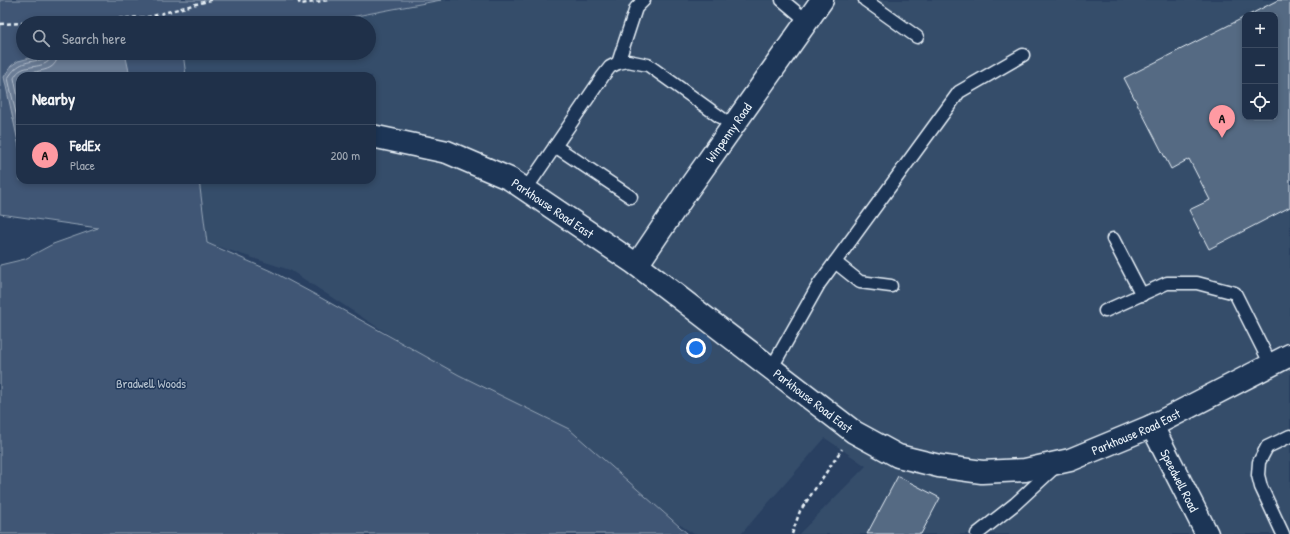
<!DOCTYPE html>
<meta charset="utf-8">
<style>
body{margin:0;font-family:"Patrick Hand",sans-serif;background:#273850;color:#f1f3f6}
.controls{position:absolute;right:12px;top:12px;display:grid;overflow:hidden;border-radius:8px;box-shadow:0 2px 6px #0003}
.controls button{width:36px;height:36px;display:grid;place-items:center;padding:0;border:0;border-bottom:1px solid #3c4b61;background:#1f3049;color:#f1f3f6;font:20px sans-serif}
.you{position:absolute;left:696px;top:348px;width:14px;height:14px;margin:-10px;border:3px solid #fff;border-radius:50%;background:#1a73e8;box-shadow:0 0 0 6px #1a73e833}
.badge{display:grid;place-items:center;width:26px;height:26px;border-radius:50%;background:#ff9aa2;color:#111;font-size:13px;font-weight:700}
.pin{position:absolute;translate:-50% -33px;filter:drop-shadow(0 1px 2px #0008)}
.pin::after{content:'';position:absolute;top:21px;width:14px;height:12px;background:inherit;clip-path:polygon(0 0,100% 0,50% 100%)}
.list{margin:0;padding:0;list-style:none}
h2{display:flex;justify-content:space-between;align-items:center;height:52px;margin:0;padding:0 16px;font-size:17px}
h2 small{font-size:13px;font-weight:400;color:#a1a9b4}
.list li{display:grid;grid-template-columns:26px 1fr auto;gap:12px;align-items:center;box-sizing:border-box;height:60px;padding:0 16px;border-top:1px solid #3c4b61}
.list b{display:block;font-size:15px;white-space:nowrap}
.list p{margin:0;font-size:13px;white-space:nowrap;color:#a1a9b4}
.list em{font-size:13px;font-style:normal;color:#a1a9b4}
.icon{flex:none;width:22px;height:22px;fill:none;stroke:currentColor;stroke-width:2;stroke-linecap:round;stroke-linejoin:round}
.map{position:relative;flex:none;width:1290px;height:534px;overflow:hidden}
.search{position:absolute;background:#1f3049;box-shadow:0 2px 6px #0003;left:16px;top:16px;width:360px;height:44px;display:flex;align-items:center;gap:10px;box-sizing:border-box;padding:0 14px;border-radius:22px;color:#a1a9b4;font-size:15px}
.panel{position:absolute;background:#1f3049;box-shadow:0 2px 6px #0003;left:16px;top:72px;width:360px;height:112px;border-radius:12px}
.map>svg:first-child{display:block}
.built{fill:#364d6b;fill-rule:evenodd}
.green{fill:#415774;stroke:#94a4b6}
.water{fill:#6b7c95;stroke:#9dabbd}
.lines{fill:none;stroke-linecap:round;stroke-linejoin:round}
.shore{stroke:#b6c2d0;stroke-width:1}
.building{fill:#556a83;stroke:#e8f1f8}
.lane-casing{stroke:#e8f1f8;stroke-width:15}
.street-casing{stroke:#e8f1f8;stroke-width:25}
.path{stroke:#e8f1f8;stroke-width:2.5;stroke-dasharray:4 3;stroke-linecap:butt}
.lane{stroke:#1d3557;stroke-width:12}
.street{stroke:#1d3557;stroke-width:22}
.labels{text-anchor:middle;stroke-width:3;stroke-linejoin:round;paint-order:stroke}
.street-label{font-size:13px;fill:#e8f1f8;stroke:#1d3557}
.park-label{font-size:13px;fill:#b6c3d0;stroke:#1d3557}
</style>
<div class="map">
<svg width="1290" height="534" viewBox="0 0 1290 534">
<rect width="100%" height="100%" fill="#294061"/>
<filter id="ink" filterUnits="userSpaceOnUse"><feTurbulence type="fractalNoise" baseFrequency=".025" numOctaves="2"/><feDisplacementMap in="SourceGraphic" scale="8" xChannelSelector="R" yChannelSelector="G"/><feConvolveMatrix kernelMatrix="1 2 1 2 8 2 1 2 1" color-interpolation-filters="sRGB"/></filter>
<g filter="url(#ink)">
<!-- built -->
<path class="built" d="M441 0H1290V534H799L866 466 825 438 741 534H694L290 270 207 243 199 180H372V76H186L183 53H369V23H319ZM1245 15H1275V117H1245Z"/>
<!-- green -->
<path class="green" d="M0 0H441L319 23H23V53H183L186 76H20V180H199L207 243 271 271 314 294 459 375 569 429 688 534H0V265L25 259 53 244 98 228 0 214Z"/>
<!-- water -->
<path class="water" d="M51 53H125L130 76H20V151L4 77 11 66 18 61Z"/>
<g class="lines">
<!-- shore -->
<g class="shore">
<path d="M23 76C36 68 57 75 58 53"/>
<path d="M20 108 14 78C16 74 18 71 23 69 33 65 51 68 52 53"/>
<path d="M20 132 8 78C19 61 26 63 44 59L47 56V53"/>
</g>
</g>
<!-- building -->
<g class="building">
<path d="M1278 0H1290V207L1209 249 1189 210 1210 200 1189 159 1171 169 1124 78 1245 17V117H1275V15H1249Z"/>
<path d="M898 476 940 498 921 534H867Z"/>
</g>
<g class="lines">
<defs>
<g id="lane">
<path d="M782 0 807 21"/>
<path d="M865 0 917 37"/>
<path d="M618 63 636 8 644 0"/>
<path d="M555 146 631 197"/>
<path d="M526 189 603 76 610 67 618 63 628 61 648 65 734 127"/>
<path d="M1113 239 1142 295"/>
<path d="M835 262 860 282 891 286"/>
<path d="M1105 311 1167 283H1197L1235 293 1271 365"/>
<path d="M771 369 819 284 959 92 1023 55"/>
<path d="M977 534 1015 504 1055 467"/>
<path d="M1283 534 1261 487 1258 475 1259 462 1267 447 1290 436"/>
</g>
<g id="street">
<path id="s1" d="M372 136 447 152 510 179 637 265 854 432 898 456 939 466 982 472 1025 470 1070 460 1152 426 1290 355"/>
<path id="s2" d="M637 265 687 191 822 0"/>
<path id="s3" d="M1152 426 1207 534"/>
</g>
</defs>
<!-- lane casing -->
<use href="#lane" class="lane-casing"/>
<!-- street casing -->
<use href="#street" class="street-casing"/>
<!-- path -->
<g class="path">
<path d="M298 0 300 4 329 0"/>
<path d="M28 23 149 17 211 0"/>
<path d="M0 24 23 23"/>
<path d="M792 534 800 511 842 449"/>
</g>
<!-- lane -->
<use href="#lane" class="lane"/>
<!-- street -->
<use href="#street" class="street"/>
</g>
</g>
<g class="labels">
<!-- street labels -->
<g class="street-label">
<text dy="5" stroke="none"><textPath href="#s2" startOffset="161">Winpenny Road</textPath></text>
<text dy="5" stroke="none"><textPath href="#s1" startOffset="197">Parkhouse Road East</textPath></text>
<text dy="5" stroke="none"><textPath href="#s1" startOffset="521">Parkhouse Road East</textPath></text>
<text dy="5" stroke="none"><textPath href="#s1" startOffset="869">Parkhouse Road East</textPath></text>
<text dy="5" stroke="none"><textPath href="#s3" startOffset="61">Speedwell Road</textPath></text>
</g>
<!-- park labels -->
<g class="park-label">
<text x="151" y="388">Bradwell Woods</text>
</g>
</g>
</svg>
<div class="controls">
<button>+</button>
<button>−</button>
<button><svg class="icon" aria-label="locate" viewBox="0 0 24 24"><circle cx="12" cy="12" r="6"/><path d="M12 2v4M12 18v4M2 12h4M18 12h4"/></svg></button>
</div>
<div class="you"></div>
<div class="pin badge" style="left:1222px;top:138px">A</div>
<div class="search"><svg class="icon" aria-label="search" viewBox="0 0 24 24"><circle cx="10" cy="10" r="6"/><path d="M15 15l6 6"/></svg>Search here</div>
<section class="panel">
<h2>Nearby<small></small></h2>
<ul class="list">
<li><span class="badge">A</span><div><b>FedEx</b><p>Place</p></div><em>200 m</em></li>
</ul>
</section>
</div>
